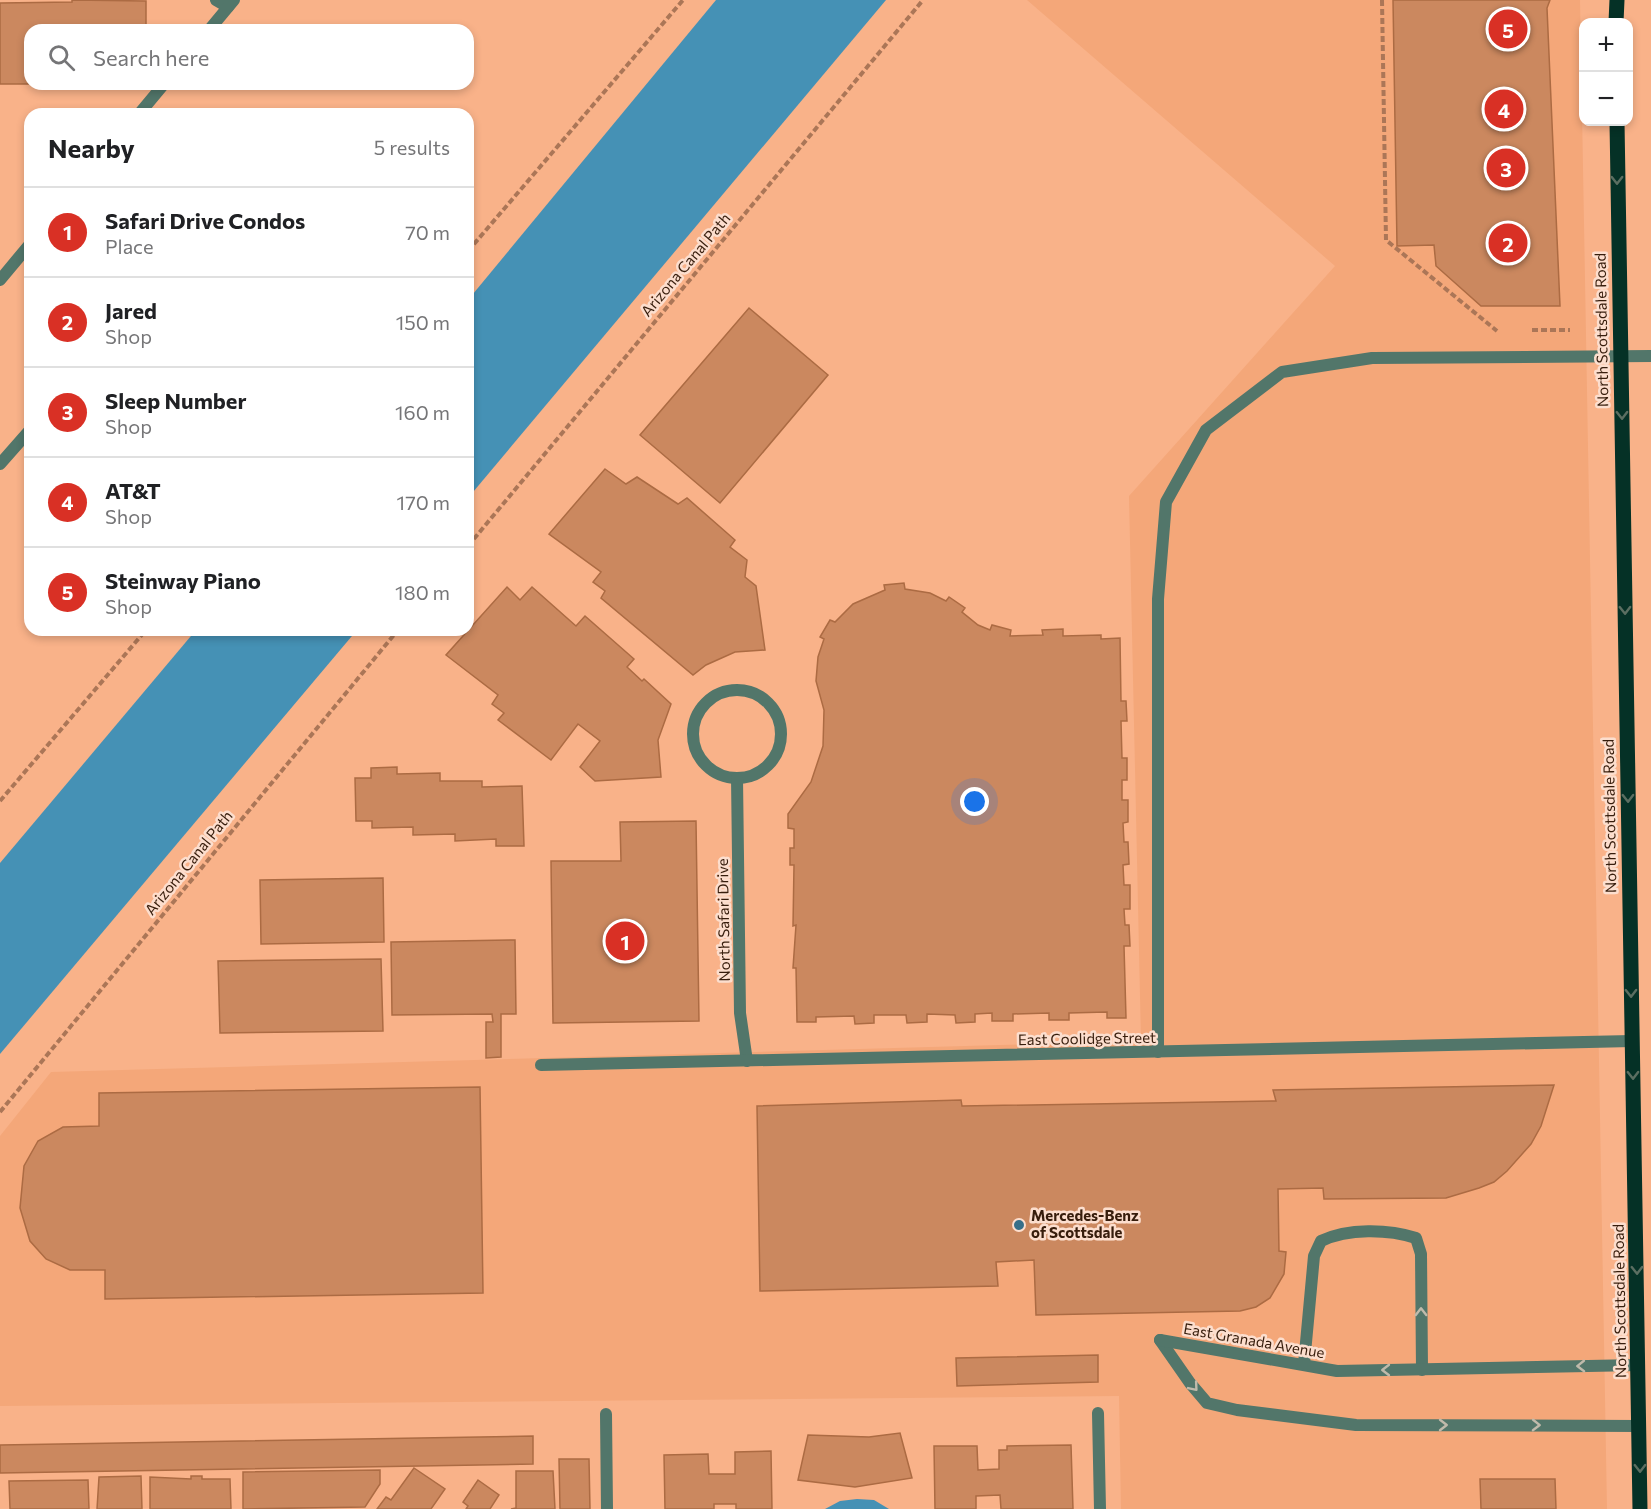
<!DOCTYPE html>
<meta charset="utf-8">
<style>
body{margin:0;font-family:Commissioner,sans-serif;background:#f2f2f2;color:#202124}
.controls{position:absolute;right:18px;top:18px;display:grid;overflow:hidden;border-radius:12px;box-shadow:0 3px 9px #0003}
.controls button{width:54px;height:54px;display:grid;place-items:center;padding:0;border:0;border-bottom:2px solid #e0e0e0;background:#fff;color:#202124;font:30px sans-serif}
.you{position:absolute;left:975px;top:802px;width:21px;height:21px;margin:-15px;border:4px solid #fff;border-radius:50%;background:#1a73e8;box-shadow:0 0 0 9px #1a73e833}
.badge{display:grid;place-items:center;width:39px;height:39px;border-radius:50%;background:#d93025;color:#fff;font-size:20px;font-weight:700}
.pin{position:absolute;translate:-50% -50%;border:3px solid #fff;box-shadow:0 2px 6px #0006}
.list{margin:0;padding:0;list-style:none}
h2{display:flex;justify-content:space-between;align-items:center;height:78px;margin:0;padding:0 24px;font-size:26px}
h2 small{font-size:20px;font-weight:400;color:#757577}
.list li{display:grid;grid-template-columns:39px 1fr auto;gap:18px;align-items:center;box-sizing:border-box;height:90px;padding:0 24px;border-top:2px solid #e0e0e0}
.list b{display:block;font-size:22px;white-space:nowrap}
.list p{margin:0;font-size:20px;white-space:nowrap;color:#757577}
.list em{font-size:20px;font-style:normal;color:#757577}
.icon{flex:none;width:33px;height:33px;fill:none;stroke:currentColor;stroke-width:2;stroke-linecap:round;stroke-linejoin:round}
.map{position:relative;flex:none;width:1651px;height:1509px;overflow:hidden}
.search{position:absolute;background:#fff;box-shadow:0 3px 9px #0003;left:24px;top:24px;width:450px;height:66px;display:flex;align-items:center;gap:15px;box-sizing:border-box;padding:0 21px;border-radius:18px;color:#757577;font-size:22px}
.panel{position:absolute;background:#fff;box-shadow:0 3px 9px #0003;left:24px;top:108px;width:450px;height:528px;border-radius:18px}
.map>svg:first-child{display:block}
.built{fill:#f4a779}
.water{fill:#4591b5}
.building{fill:#cb885f;stroke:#ac6b43;stroke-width:1.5}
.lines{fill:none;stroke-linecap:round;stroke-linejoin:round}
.path{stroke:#ab7657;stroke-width:4;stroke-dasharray:6 3;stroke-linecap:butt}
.lane{stroke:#52766a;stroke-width:12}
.street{stroke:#52766a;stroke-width:12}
.primary{stroke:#053126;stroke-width:15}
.oneway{stroke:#5b6e61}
.oneway2{stroke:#c0baab}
.poi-dot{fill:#376f89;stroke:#fcdece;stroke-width:2}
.labels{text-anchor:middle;stroke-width:5;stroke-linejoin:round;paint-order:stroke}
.street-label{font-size:15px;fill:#371d0c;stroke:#fcdece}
.poi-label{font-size:15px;font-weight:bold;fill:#371d0c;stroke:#fcdece;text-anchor:start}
</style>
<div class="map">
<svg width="1651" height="1509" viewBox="0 0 1651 1509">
<rect width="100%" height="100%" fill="#f9b289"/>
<!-- built -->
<path class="built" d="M1027 0H1580L1607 1509H1121L1119 1396 0 1406V1136L51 1072 1141 1041 1129 496 1335 266Z"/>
<!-- water -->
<g class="water">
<path d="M716 0H886L468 498V300Z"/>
<path d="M196 630H357L0 1054V863Z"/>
<path d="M857 1499 874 1500 889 1509H825L840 1501Z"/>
</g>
<!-- building -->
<g class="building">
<path d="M72 0 146 1V30H30V84H32H0V3L72 2Z"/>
<path d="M1393 0H1550L1547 8 1560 306H1481L1436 266 1434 245 1397 246Z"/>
<path d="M749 308 828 375 720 503 640 435Z"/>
<path d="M605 469 626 484 637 477 678 504 687 498 735 540 730 547 747 560 745 577 756 586 765 650 735 652 706 665 693 675 601 598 605 591 593 582 601 572 549 534Z"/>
<path d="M904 583 905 589 930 593 946 601 949 597 965 608 962 612 978 625 990 630 992 625 1011 630 1010 636 1043 635 1042 630 1063 629V636L1101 635V639L1120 638 1121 701H1126L1127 721H1121L1122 758H1127V780H1122V800H1128V822L1123 823 1124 842H1128L1129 864 1123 865 1124 885H1130V909H1124L1125 925H1129L1130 946H1124L1126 1018H1107V1012L1069 1013V1020H1049V1013L1013 1014V1021H992V1013L975 1014V1022L956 1023 955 1015 927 1014V1022L907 1023 906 1015H874V1023L855 1024 854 1016 816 1017V1022H797L796 968H793L796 925 793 926 794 865H790V848H794V829L788 828V814L811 782 823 746 824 710 816 681 818 657 824 639 820 637 830 620 835 622 853 604 885 590 884 585Z"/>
<path d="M507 587 520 600 532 587 576 626 585 616 634 659 627 667 642 681 644 679 671 704 658 740 661 777 595 781 580 767 600 741 578 724 551 760 498 720 504 713 492 704 498 695 446 655Z"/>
<path d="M397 767V774L440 773V781H482V787L522 786 524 846H496V839L455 841V834L413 835V827L372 828V821H356L355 778H371V768Z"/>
<path d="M696 821 699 1021 553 1023 551 861H621L620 822Z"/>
<path d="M383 878 384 942 261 944 260 880Z"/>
<path d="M515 940 516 1014H501V1057L486 1058V1022H493L492 1014 392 1015 391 942Z"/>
<path d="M381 959 383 1031 220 1033 218 961Z"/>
<path d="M1554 1085 1541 1126 1531 1144 1507 1171 1494 1182 1479 1188 1446 1198 1324 1199 1323 1188 1278 1189 1279 1251 1286 1252 1284 1274 1270 1298 1256 1307 1240 1311 1036 1315 1034 1260 996 1262 998 1286 760 1291 757 1106 961 1100 962 1106 1276 1101 1273 1090Z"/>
<path d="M480 1087 483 1293 105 1299V1270H70L46 1259 30 1241 20 1208 24 1166 38 1141 63 1127 99 1126V1093Z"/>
<path d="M1098 1355V1382L957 1386 956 1358Z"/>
<path d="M900 1433 912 1478 855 1487 798 1480 808 1435 869 1437Z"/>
<path d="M533 1436V1464L0 1473V1445Z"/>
<path d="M1071 1445 1073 1509H1001L1000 1495 976 1496V1509H935L934 1446H977L978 1470 999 1469V1450H1007V1446Z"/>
<path d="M771 1451 772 1509H736V1504H714V1509H665L664 1455 708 1454 709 1474H735V1452Z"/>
<path d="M559 1459H589L590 1509H560Z"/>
<path d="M414 1468 445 1489 431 1509H377L386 1497 391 1500Z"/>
<path d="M380 1470V1484L365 1507 243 1509V1472Z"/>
<path d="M516 1471H553L555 1509H511L516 1508Z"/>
<path d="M141 1476 142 1509H97L99 1477Z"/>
<path d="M191 1476H202V1479H230L231 1509H150V1477L191 1479Z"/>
<path d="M1480 1479H1555L1556 1509H1481Z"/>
<path d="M88 1480 89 1509H10L9 1481Z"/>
<path d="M478 1480 499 1495 490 1509H466L468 1506 463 1502Z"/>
</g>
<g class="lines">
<!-- path -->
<g class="path">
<path d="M1382 0 1386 240 1497 331"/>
<path d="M468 251 683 0"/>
<path d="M1532 330H1570"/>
<path d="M468 546 923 0"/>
<path d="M0 801 146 630"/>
<path d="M0 1112 398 630"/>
</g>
<!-- lane -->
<g class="lane">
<path d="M216 0 228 7"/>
<path d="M0 464 30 430"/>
<circle cx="737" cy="734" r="44"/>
<path d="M737 778 740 1013 747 1061"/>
<path d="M1158 1052V599L1166 502 1206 430 1282 372 1372 358 1651 356"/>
<path d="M541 1065 1632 1041"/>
<path d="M1304 1364 1314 1256 1321 1241C1348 1228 1388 1229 1416 1238L1421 1254 1422 1370"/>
<path d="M1098 1413 1100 1509"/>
<path d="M606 1414 607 1509"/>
</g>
<!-- street -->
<g class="street">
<path d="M209 30 234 0"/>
<path d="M139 114 164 84"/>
<path d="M0 280 30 244"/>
<path d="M1160 1340 1190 1383 1207 1403 1237 1410 1356 1425 1639 1426"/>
<path d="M1160 1340 1337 1371 1639 1365"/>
</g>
<!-- primary -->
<g class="primary">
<path d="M1616 22 1617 0"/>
<path d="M1617 122 1640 1509"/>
</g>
</g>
<!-- one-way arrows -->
<defs><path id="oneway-chevron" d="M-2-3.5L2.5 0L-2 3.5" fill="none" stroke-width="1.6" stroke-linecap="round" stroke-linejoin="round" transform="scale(1.5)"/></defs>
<g class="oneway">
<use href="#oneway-chevron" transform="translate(1617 180) rotate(90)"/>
<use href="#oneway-chevron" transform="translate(1622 415) rotate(89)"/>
<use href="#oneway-chevron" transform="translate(1625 610) rotate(89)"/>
<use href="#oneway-chevron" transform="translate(1628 798) rotate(89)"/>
<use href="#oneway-chevron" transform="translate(1631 993) rotate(89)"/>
<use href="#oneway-chevron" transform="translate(1633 1075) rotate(89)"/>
<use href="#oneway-chevron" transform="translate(1637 1270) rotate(89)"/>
<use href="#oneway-chevron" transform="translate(1640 1468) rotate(89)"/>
</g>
<g class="oneway2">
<use href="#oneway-chevron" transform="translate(1421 1312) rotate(-90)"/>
<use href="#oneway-chevron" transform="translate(1581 1366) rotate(179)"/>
<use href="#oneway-chevron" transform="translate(1386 1370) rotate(180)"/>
<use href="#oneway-chevron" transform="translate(1194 1387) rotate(50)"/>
<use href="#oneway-chevron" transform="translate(1443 1425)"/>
<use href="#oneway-chevron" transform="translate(1536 1425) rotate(1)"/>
</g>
<!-- markers -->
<circle class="poi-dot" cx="1019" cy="1225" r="6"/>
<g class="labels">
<!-- street labels -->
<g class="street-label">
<text transform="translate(686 265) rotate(-50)" y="5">Arizona Canal Path</text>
<text transform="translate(1602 330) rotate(-91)" y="5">North Scottsdale Road</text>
<text transform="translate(1610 816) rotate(-91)" y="5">North Scottsdale Road</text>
<text transform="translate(189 863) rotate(-51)" y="5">Arizona Canal Path</text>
<text transform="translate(724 920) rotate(-91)" y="5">North Safari Drive</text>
<text transform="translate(1087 1039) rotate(-1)" y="5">East Coolidge Street</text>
<text transform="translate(1620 1301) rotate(-91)" y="5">North Scottsdale Road</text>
<text transform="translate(1254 1341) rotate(10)" y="5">East Granada Avenue</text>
</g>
<!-- poi labels -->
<g class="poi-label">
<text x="1031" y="1221">Mercedes-Benz<tspan x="1031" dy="17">of Scottsdale</tspan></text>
</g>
</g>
</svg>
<div class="controls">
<button>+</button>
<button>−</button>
</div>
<div class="you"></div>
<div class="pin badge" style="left:625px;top:941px">1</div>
<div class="pin badge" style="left:1508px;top:243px">2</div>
<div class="pin badge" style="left:1506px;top:168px">3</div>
<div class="pin badge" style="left:1504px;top:109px">4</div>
<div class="pin badge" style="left:1508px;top:29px">5</div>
<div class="search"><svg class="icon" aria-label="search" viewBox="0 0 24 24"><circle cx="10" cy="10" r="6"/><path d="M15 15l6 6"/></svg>Search here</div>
<section class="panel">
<h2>Nearby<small>5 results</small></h2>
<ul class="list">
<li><span class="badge">1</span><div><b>Safari Drive Condos</b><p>Place</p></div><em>70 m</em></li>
<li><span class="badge">2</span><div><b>Jared</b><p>Shop</p></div><em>150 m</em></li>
<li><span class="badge">3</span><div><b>Sleep Number</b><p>Shop</p></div><em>160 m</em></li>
<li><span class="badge">4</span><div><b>AT&amp;T</b><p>Shop</p></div><em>170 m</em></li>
<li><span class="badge">5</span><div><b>Steinway Piano</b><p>Shop</p></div><em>180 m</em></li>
</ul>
</section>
</div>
